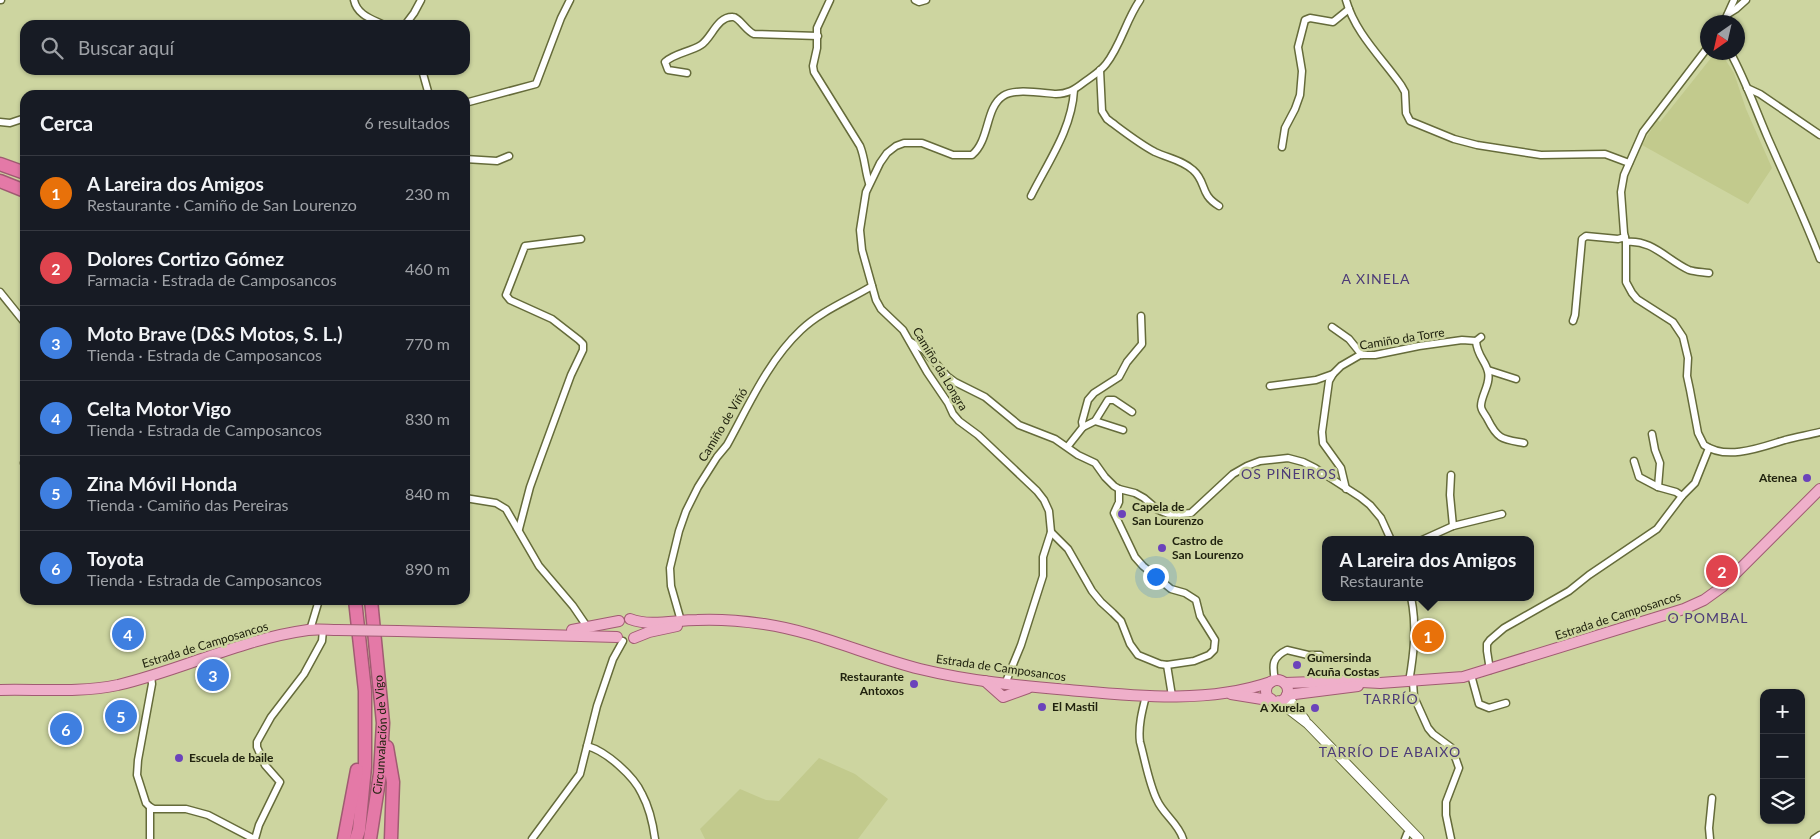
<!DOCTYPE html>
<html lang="es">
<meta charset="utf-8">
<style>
body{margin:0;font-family:Lato,sans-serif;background:#242831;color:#f1f3f6}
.controls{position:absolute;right:15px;bottom:15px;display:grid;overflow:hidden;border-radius:10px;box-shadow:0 1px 4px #0004}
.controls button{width:45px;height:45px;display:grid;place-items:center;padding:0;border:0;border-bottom:1px solid #363941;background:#171b24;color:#f1f3f6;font:25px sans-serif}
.compass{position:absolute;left:1700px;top:15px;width:45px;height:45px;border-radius:50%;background:#171b24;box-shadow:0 1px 4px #0004;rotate:214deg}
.you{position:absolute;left:1155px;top:576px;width:18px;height:18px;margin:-12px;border:4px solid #fff;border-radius:50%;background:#1a73e8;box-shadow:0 0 0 8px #1a73e833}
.badge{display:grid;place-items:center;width:32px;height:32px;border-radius:50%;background:#b5a4db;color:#fff;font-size:16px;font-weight:700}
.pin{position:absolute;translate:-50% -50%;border:2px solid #fff;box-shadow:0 1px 5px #0006}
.popup{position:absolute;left:1322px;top:536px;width:212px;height:65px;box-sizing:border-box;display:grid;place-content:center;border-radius:10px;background:#171b24;filter:drop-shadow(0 1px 4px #0005);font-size:16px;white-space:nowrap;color:#9ea1a6}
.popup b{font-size:19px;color:#f1f3f6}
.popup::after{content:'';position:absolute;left:50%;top:100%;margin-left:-10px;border:10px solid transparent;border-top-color:#171b24}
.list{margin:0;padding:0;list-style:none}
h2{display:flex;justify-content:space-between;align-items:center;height:65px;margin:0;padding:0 20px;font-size:21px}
h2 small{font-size:16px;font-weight:400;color:#9ea1a6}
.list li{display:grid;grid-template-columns:32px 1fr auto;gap:15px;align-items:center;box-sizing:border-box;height:75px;padding:0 20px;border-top:1px solid #363941}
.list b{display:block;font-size:19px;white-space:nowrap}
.list p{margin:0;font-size:16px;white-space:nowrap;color:#9ea1a6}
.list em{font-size:16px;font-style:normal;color:#9ea1a6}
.icon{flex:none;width:28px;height:28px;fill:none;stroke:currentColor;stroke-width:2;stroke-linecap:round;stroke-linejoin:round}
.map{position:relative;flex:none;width:1820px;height:839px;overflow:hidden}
.search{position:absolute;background:#171b24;box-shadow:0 1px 4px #0004;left:20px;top:20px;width:450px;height:55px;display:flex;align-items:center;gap:12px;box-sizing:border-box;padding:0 18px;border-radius:15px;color:#9ea1a6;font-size:19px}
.panel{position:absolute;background:#171b24;box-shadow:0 1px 4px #0004;left:20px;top:90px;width:450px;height:515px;border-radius:15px}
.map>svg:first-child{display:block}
.built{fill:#c2ca8d}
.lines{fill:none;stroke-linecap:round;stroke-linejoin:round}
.minor-casing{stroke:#656b3a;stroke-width:9}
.tertiary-casing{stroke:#656b3a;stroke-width:11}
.primary-casing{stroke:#a05b72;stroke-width:12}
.motorway-casing{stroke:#a05b72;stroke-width:15}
.minor{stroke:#fff;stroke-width:6}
.tertiary{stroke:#fff;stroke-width:9}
.primary{stroke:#efafca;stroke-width:10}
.motorway{stroke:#e479a7;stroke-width:12}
.primary-bridge-casing{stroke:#a05b72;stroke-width:12;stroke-linecap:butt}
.primary-bridge{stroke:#efafca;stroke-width:10}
.poi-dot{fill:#6b43bb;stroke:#cdd5a0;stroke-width:2}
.labels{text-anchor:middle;stroke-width:5;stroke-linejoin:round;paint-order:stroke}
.street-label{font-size:12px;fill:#21230f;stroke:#cdd5a0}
.poi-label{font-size:12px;font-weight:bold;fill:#21230f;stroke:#cdd5a0;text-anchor:start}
.neighbourhood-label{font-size:14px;letter-spacing:1px;fill:#4c3b78;stroke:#cdd5a0}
</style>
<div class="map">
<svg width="1820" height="839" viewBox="0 0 1820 839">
<rect width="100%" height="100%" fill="#cdd5a0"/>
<!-- built -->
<g class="built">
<path d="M1715 53H1721L1723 56 1734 73 1746 109 1772 168 1748 204 1642 145 1657 120 1660 122Z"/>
<path d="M819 758 855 774 888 799 858 839H705L700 829 740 789 766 800 779 801Z"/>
</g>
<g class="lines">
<defs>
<g id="minor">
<path d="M0 0H1"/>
<path d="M354 0C357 15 372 19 384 25"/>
<path d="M830 0 817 28V48L813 66 814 72 860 146C865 158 865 171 869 183"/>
<path d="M915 0 919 2 926 0"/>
<path d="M1346 0C1355 33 1382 58 1401 85L1405 92 1406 113 1410 121 1454 139 1477 145 1541 155 1605 154 1629 163"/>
<path d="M1728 14 1736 9 1746 0"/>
<path d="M1724 22 1734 0"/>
<path d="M405 25 414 13 421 0"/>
<path d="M1708 47 1643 132 1624 175 1621 192 1624 233 1626 242V282L1632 293 1637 299 1673 322 1683 337 1688 358 1687 376 1690 390 1698 433 1704 445C1727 461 1762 447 1785 440 1796 437 1808 435 1820 432"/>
<path d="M1730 52C1745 79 1755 108 1767 136 1785 177 1804 217 1820 259"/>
<path d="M422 70 429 95"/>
<path d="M1100 70 1102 111 1107 119C1122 130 1138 143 1155 152 1168 158 1182 160 1193 170 1207 182 1199 194 1219 206"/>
<path d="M687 73 668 70 665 62C675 53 690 52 701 45 712 38 717 16 733 17 739 17 746 31 754 34L818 36"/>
<path d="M1747 88 1760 94 1820 135"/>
<path d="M465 103 536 84 561 18 570 0"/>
<path d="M0 122 10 123 25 118"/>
<path d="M1282 147 1285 128 1295 109 1300 95 1302 71 1298 47 1305 20 1310 18 1333 22 1349 9"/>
<path d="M465 159 497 161 509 156"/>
<path d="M1031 196C1048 162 1072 129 1074 90"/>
<path d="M1626 242C1652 239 1667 260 1689 270 1695 272 1702 272 1709 273"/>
<path d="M0 292 25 323"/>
<path d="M1573 321 1575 315 1582 239 1586 236 1618 239 1625 237"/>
<path d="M1332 327 1349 339 1362 355"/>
<path d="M1476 341C1477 356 1486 361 1488 372 1491 384 1481 395 1481 406 1481 411 1486 415 1488 420 1498 440 1503 439 1524 443"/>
<path d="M911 342 924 350 947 376 955 382 985 397 1019 425 1055 439 1078 455 1095 463 1105 477 1114 486 1119 489 1135 493 1144 498 1158 510 1171 515 1191 513 1233 474 1247 466 1260 461 1288 458 1303 462 1315 468 1360 497 1370 505 1381 518 1391 540"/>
<path d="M1488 370 1516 379"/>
<path d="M1270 386 1316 380 1333 374"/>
<path d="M1095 421 1123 430"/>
<path d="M1083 427 1095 421 1108 400H1114L1132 412"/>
<path d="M1652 434 1655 450 1660 463 1658 487"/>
<path d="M1068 446 1083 427 1082 422 1088 400 1094 393 1119 377 1127 362 1142 344 1141 316"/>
<path d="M1634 461 1639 477 1658 487 1676 492 1682 496"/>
<path d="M24 463 25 462"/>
<path d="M1451 475 1450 495 1453 526"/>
<path d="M1346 489 1341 468 1323 443 1322 432 1329 381 1333 374 1341 366 1360 355H1375L1419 346 1462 340 1476 341 1481 337"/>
<path d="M465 498 496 503 506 509 539 566 573 606 588 628"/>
<path d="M519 529 530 487 539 462 571 375 583 350V344L579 340 552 319 510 300 506 295 525 246 581 239"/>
<path d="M1051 532 1068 549 1092 591 1101 602 1113 613 1121 621 1130 644 1138 655 1160 664 1167 665 1194 661 1209 655 1214 650 1215 640 1200 616 1196 600 1185 593 1171 589 1143 566 1135 557 1114 513 1119 502V489"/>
<path d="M1422 540 1453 526 1502 514"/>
<path d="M681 621 671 586 670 568 679 531 686 511 698 487 717 457 727 445C749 405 768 361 801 330 821 311 849 300 872 286"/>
<path d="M310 630 319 600"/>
<path d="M1167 665 1172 696"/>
<path d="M1490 670 1487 651V644L1490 640 1504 628 1569 591 1589 575 1657 529 1682 496 1695 483 1709 448"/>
<path d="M1471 675 1479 704 1489 708 1506 703"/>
<path d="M151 676 152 684 138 760 137 775 146 803 150 807 154 809H186L208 815 254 839"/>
<path d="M1275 680C1272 665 1272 657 1287 650L1308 655H1320"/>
<path d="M1409 682C1414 653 1417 626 1411 597"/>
<path d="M1413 682 1414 697 1428 728 1433 734 1452 748 1459 768 1446 802V815L1451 839"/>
<path d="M1005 684 1021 645 1043 576V557L1051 532 1049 511 1044 500 1037 491 978 435 959 421 953 414 948 403 927 372 903 330 881 309 876 300 862 250 860 230 866 192 880 163 887 153 896 146 904 143H922L953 155H972C990 140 985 108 1003 96 1014 88 1042 93 1056 94 1067 94 1074 90 1083 83 1091 77 1100 72 1106 64 1121 45 1126 20 1140 0"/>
<path d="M1146 696C1142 711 1138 727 1140 742 1145 760 1149 784 1157 800 1163 814 1179 824 1183 839"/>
<path d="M587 746C606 751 634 776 642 794 649 807 653 824 655 839"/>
<path d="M150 807V839"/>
<path d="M255 839 259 825 280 782 265 765 257 747V742L271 717 304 674 322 641 323 630"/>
<path d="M532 839 580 774 597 706 613 659 623 641"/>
<path d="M1405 839 1407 834 1411 831"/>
<path d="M1710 839 1709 828 1712 798"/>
<path d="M1814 839 1820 835"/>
</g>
<g id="tertiary">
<path d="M1287 696 1305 720"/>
<path d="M1278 701 1308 724 1419 839"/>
</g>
<g id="primary">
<path d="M630 619C651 627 675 620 697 620 719 619 743 621 764 624 818 632 868 656 920 669 969 681 1020 686 1069 690 1136 696 1207 704 1271 682"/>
<path d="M572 630 619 621"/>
<path d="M398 631 617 637"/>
<path d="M634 638 649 632 677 626"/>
<circle cx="1277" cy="691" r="11"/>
<path d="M985 681 1003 697 1028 688"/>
<path d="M1285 683 1343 681 1380 683 1463 677 1684 609 1704 600 1722 587 1820 489"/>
<path d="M0 690C38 689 80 693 118 685 182 670 242 639 308 630 318 629 328 630 338 630"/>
<path d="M1231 694 1262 699H1271"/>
<path d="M1287 695 1358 686"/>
</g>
<g id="motorway">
<path d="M0 164 25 173"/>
<path d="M0 181 25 191"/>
<path d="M355 600 365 691V767L359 830 356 839"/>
<path d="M387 747 393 782 391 839"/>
<path d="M344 839 357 770"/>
<path id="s1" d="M370 839 380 774 383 723 371 600"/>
</g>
</defs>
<!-- minor casing -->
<use href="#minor" class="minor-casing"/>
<!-- tertiary casing -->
<use href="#tertiary" class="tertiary-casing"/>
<!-- primary casing -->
<use href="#primary" class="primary-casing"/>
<!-- motorway casing -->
<use href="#motorway" class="motorway-casing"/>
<!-- minor -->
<use href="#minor" class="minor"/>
<!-- tertiary -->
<use href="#tertiary" class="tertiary"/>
<!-- primary -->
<use href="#primary" class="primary"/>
<!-- motorway -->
<use href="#motorway" class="motorway"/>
<defs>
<path id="primary-bridge" d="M338 630 398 631"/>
</defs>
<!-- primary-bridge casing -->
<use href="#primary-bridge" class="primary-bridge-casing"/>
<!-- primary-bridge -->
<use href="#primary-bridge" class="primary-bridge"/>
</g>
<!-- markers -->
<g class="poi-dot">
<circle cx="1807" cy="478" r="5"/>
<circle cx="1122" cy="514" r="5"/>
<circle cx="1162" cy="548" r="5"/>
<circle cx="1297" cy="665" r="5"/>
<circle cx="914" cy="684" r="5"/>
<circle cx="1042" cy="707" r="5"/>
<circle cx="1315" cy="708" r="5"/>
<circle cx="179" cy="758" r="5"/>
</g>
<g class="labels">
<!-- street labels -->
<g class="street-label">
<text transform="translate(1402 339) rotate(-9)" y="4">Camiño da Torre</text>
<text transform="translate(940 369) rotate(59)" y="4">Camiño da Longra</text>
<text transform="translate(723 425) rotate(-59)" y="4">Camiño de Viñó</text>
<text transform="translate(1618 616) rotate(-18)" y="4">Estrada de Camposancos</text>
<text transform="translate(205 645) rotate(-17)" y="4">Estrada de Camposancos</text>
<text transform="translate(1001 668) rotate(8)" y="4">Estrada de Camposancos</text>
<text dy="4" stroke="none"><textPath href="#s1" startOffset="105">Circunvalación de Vigo</textPath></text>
</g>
<!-- poi labels -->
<g class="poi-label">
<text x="1797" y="482" text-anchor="end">Atenea</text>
<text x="1132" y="511">Capela de<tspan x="1132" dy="14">San Lourenzo</tspan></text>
<text x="1172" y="545">Castro de<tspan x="1172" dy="14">San Lourenzo</tspan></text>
<text x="1307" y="662">Gumersinda<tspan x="1307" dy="14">Acuña Costas</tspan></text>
<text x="904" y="681" text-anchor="end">Restaurante<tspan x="904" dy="14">Antoxos</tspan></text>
<text x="1052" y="711">El Mastil</text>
<text x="1305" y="712" text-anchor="end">A Xurela</text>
<text x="189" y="762">Escuela de baile</text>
</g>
<!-- neighbourhood labels -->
<g class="neighbourhood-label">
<text x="1376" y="284">A XINELA</text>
<text x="1289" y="479">OS PIÑEIROS</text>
<text x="1708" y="623">O POMBAL</text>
<text x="1391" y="704">TARRÍO</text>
<text x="1390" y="757">TARRÍO DE ABAIXO</text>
</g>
</g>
</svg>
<div class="controls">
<button>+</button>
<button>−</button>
<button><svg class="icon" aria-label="layers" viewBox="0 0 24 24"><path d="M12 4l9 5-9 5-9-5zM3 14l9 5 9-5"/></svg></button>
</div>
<svg class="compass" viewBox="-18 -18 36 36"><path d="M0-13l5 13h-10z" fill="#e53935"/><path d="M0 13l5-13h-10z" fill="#9ea1a6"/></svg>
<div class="you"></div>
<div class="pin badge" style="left:1428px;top:636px;background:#e8710a">1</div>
<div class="popup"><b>A Lareira dos Amigos</b>Restaurante</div>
<div class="pin badge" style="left:1722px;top:571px;background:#e0444e">2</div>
<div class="pin badge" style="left:213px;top:675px;background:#3f7fe0">3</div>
<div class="pin badge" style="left:128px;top:634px;background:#3f7fe0">4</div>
<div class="pin badge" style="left:121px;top:716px;background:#3f7fe0">5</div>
<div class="pin badge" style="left:66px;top:729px;background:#3f7fe0">6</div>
<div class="search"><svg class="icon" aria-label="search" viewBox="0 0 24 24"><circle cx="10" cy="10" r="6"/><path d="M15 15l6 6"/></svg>Buscar aquí</div>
<section class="panel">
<h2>Cerca<small>6 resultados</small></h2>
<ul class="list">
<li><span class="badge" style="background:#e8710a">1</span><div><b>A Lareira dos Amigos</b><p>Restaurante · Camiño de San Lourenzo</p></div><em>230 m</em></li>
<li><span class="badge" style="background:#e0444e">2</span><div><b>Dolores Cortizo Gómez</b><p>Farmacia · Estrada de Camposancos</p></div><em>460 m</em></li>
<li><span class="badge" style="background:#3f7fe0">3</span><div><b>Moto Brave (D&amp;S Motos, S. L.)</b><p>Tienda · Estrada de Camposancos</p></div><em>770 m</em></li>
<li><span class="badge" style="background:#3f7fe0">4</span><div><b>Celta Motor Vigo</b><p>Tienda · Estrada de Camposancos</p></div><em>830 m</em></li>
<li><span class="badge" style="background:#3f7fe0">5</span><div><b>Zina Móvil Honda</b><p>Tienda · Camiño das Pereiras</p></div><em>840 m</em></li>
<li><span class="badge" style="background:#3f7fe0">6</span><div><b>Toyota</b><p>Tienda · Estrada de Camposancos</p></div><em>890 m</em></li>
</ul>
</section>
</div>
